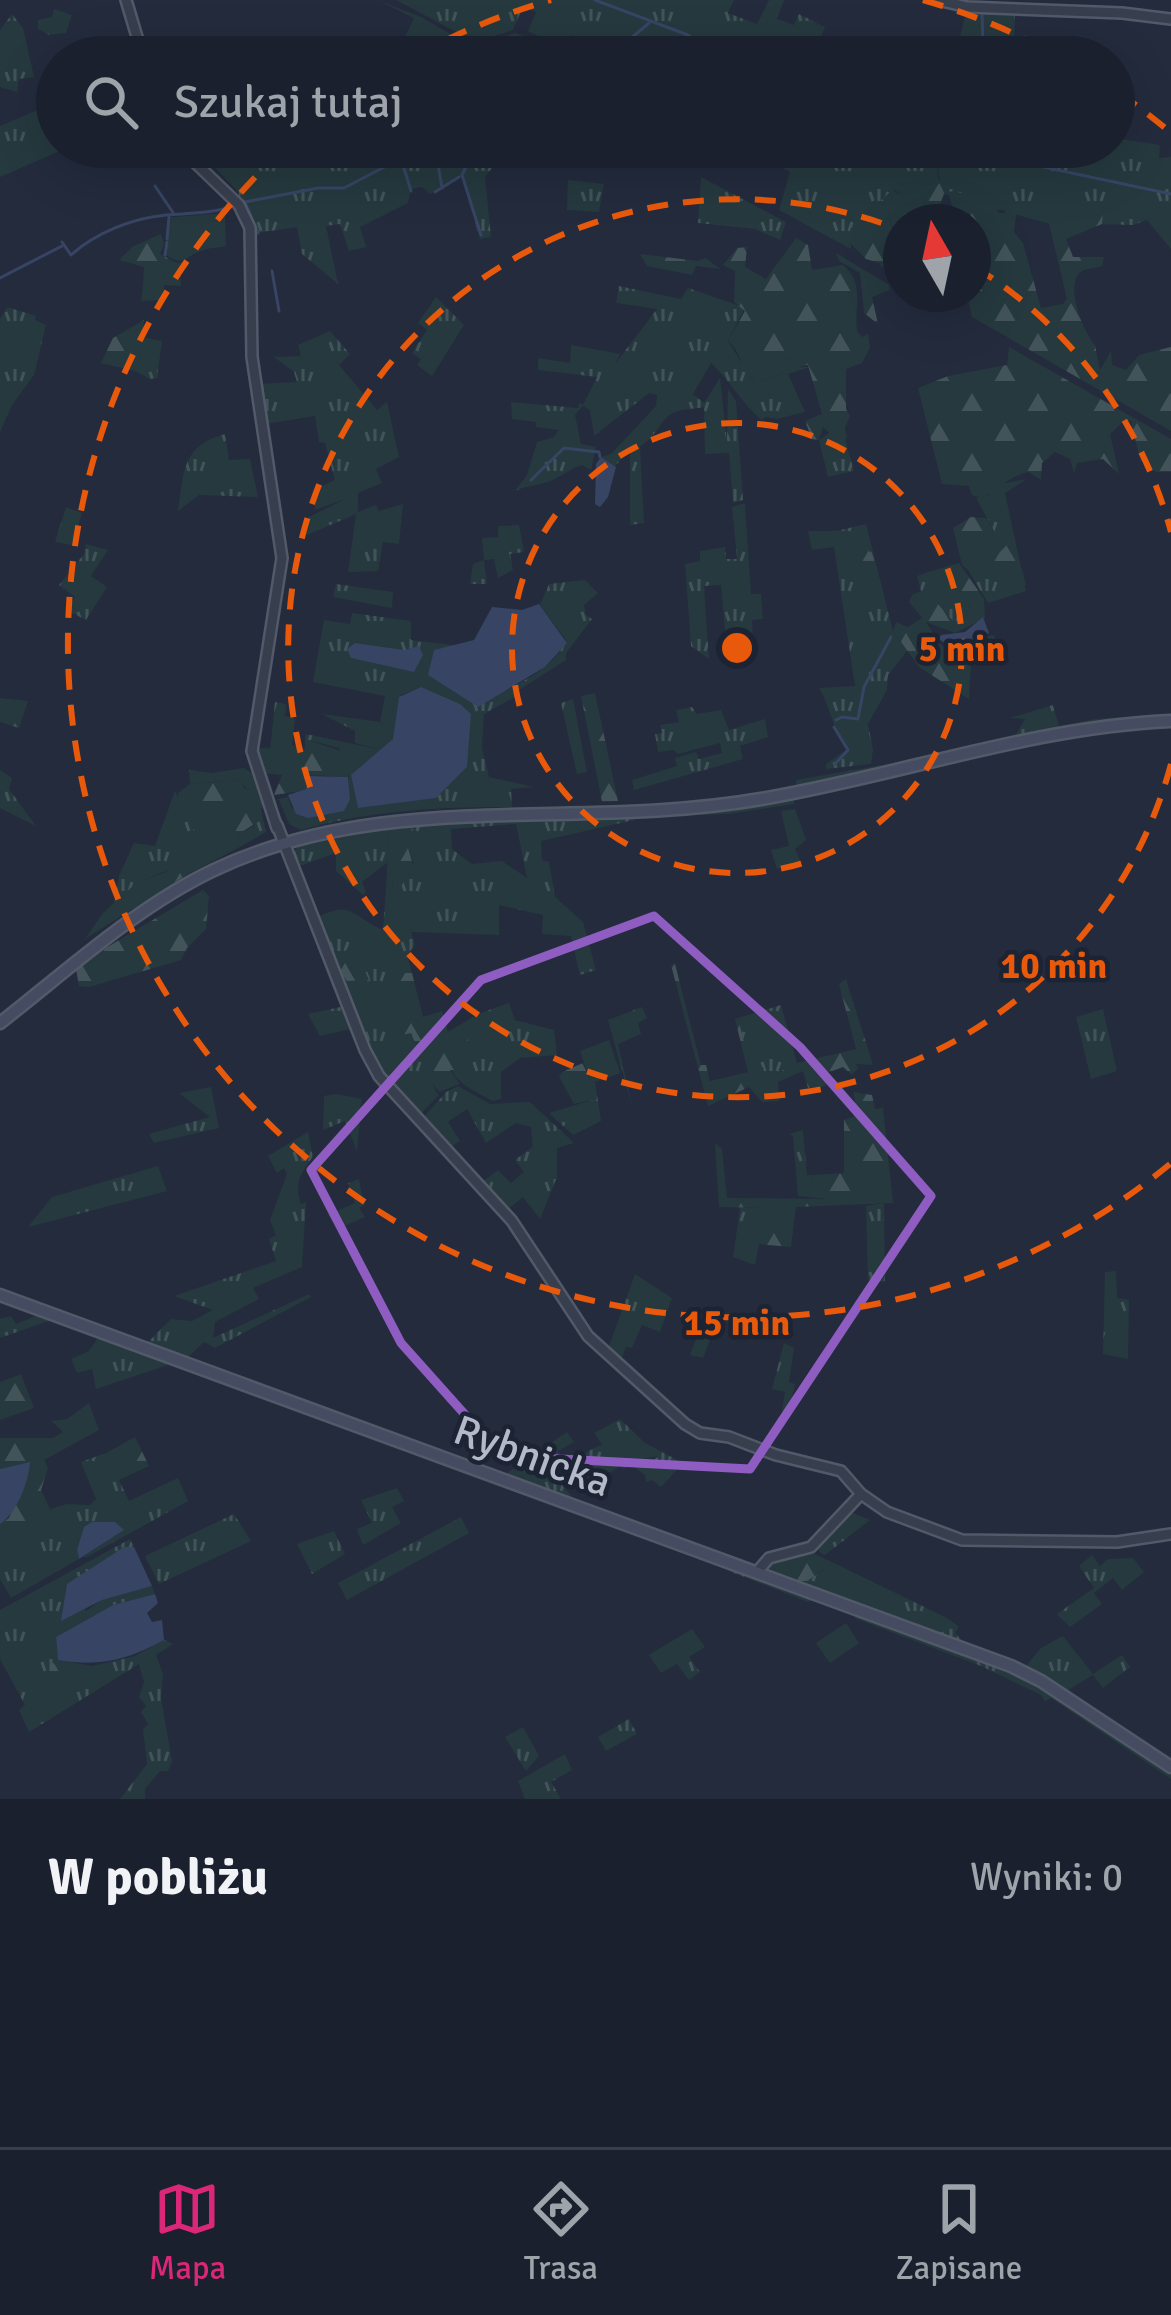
<!DOCTYPE html>
<html lang="pl">
<meta charset="utf-8">
<style>
body{margin:0;font-family:Signika,sans-serif;background:#232836;color:#f1f3f6}
.compass{position:absolute;left:883px;top:204px;width:108px;height:108px;border-radius:50%;background:#1a202e;box-shadow:0 12px 48px #0002;rotate:351deg}
.list{margin:0;padding:0;list-style:none}
h2{display:flex;justify-content:space-between;align-items:center;height:156px;margin:0;padding:0 48px;font-size:51px}
h2 small{font-size:39px;font-weight:400;color:#9fa3aa}
.icon{flex:none;width:66px;height:66px;fill:none;stroke:currentColor;stroke-width:2;stroke-linecap:round;stroke-linejoin:round}
.map{position:relative;flex:none;width:1171px;height:1799px;overflow:hidden}
.search{position:absolute;background:#1a202e;box-shadow:0 12px 48px #0002;left:36px;right:36px;top:36px;height:132px;display:flex;align-items:center;gap:30px;box-sizing:border-box;padding:0 42px;border-radius:66px;color:#9fa3aa;font-size:45px}
.sheet{height:348px;background:#1a202e}
nav{display:flex;justify-content:space-around;align-items:center;box-sizing:border-box;height:168px;border-top:3px solid #383e4a;background:#1a202e;font-size:33px;color:#9fa3aa}
nav a{display:grid;justify-items:center;gap:6px}
nav .on{color:#db2777}
.map>svg:first-child{display:block}
.grass{fill:url(#grass-tufts);fill-rule:evenodd}
.forest{fill:url(#forest-firs)}
.garden{fill:#25393e}
.water{fill:#374464}
.lines{fill:none;stroke-linecap:round;stroke-linejoin:round}
.stream{stroke:#374464;stroke-width:3}
.tertiary-casing{stroke:#525968;stroke-width:14}
.secondary-casing{stroke:#525968;stroke-width:15}
.tertiary{stroke:#373e4d;stroke-width:9}
.secondary{stroke:#454c61;stroke-width:10}
.marked{fill:none;stroke:#8f5dc2;stroke-width:9;stroke-linejoin:round}
.ring{fill:none;stroke:#e8590c;stroke-width:6;stroke-dasharray:21 15}
.labels{text-anchor:middle;stroke-width:9;stroke-linejoin:round;paint-order:stroke}
.street-label{font-size:42px;fill:#b3b9c9;stroke:#1c2332}
.centre{fill:#e8590c;stroke:#1c2332;stroke-width:6}
.ring-label{font-size:36px;text-anchor:middle;font-weight:bold;fill:#e8590c;stroke:#1c2332;stroke-width:9;stroke-linejoin:round;paint-order:stroke}
</style>
<div class="map">
<svg width="1171" height="1799" viewBox="0 0 1171 1799">
<defs>
<pattern id="grass-tufts" width="24" height="20" patternUnits="userSpaceOnUse" patternTransform="scale(3)"><rect width="24" height="20" fill="#25393e"/><path d="M3 7l-1-3M5 7V3M7 7l1-3M15 17l-1-3M17 17v-4M19 17l1-3" fill="none" stroke="#425459"/></pattern>
<pattern id="forest-firs" width="22" height="20" patternUnits="userSpaceOnUse" patternTransform="scale(3)"><rect width="22" height="20" fill="#25393e"/><path d="M5 1l3.5 6h-7zM16 11l3.5 6h-7z" fill="#425459"/></pattern>
</defs>
<rect width="100%" height="100%" fill="#232b3d"/>
<!-- grass -->
<g class="grass">
<path d="M377 0 421 17 469 45C439 50 433 34 399 50L414 18Z"/>
<path d="M396 0H734L728 13 757 24 769 0H784L777 19 794 25 799 14 825 27 812 57H633L631 54 589 57 593 44 571 35 565 49 528 31 536 12 523 7 513 30 475 42Z"/>
<path d="M967 9 1015 10 1014 44 963 41 960 37Z"/>
<path d="M12 14 23 28 34 77 19 79 17 92 0 87V30Z"/>
<path d="M515 33 552 45 570 57H499L478 45Z"/>
<path d="M57 102V147H69L0 177V126Z"/>
<path d="M1114 138 1160 145 1159 158 1171 157V249L1147 220 1133 225 1046 223 944 194 940 186 936 147H1114Z"/>
<path d="M375 147H518L500 158 485 177 491 237 480 239 462 177 430 194 422 187 411 189 408 203 360 227 366 247 349 251 340 224 326 226 338 284 302 254 297 227 258 233 245 201H238L239 193 213 165 248 150 252 162 281 156 283 161 309 156 332 158Z"/>
<path d="M742 147H926V185L902 195 895 190 871 210 888 207 901 276 879 265 882 264 874 223 851 235V249L779 210 790 172Z"/>
<path d="M701 177 786 222 780 240 755 229 698 223Z"/>
<path d="M568 180 604 184 599 212 567 210Z"/>
<path d="M160 254 177 263 185 262 180 266 181 286 164 285 162 300 141 301 143 285 163 278 164 268 172 264Z"/>
<path d="M619 286 681 299 688 288 740 306 744 309 728 341 752 379 762 381 784 372 783 361 787 358 798 367H810L788 374 805 412 777 419 766 417 761 420C741 402 730 381 711 363L693 394 704 403 720 378 727 442 728 389 736 401 743 500 733 503 729 453 705 454 704 407C695 409 679 409 671 414 658 423 656 438 640 446L644 523 630 525V450L615 466 601 457 611 454 656 406 657 395 649 393 594 436 590 410 583 406 575 415 581 444 596 447 591 470 582 465C568 469 558 480 544 483 533 486 526 486 515 491L527 475 537 442 554 437 559 430 536 427V422L512 419 511 402 578 408 579 403 583 405 597 377 538 370V358L570 363 571 345 620 354 615 364 657 309 616 303Z"/>
<path d="M436 297 464 325 432 376 417 365 421 359 412 353 427 330 418 323Z"/>
<path d="M7 307 36 316 35 320 46 325 34 375 12 405 0 432V319Z"/>
<path d="M330 331 350 354 339 365 377 410 387 402 399 457 376 469 382 483 358 493V512L376 505 379 511 403 504 399 544 383 542 378 571 348 572 356 514 307 535 305 519 345 499 315 510 314 490 335 480 325 443 319 442 315 416 266 424 258 384 297 382 294 372 274 357 301 356 298 345Z"/>
<path d="M142 337 162 341 157 378 150 379 135 371 133 361 140 360Z"/>
<path d="M831 432 845 439 854 471 828 477 819 440Z"/>
<path d="M225 434 229 460 250 459 258 497 199 495 178 511C184 472 181 446 225 434Z"/>
<path d="M1027 479 1005 493 1026 591 988 603 968 570 989 545 994 531 976 498 987 496 995 485Z"/>
<path d="M745 503 751 594H761L763 619 752 620 753 641 726 642 721 585 704 586 709 659 691 646 685 564 700 561V551L725 547 726 559H737L732 507Z"/>
<path d="M66 507 82 513 72 545 55 542Z"/>
<path d="M866 524 893 631 907 651 888 675 887 690 868 724 873 750 871 764 826 769V764L846 750C832 728 832 710 819 688L855 686 834 547 812 550 808 531H837Z"/>
<path d="M519 525 524 552 510 554 513 570 498 578 494 559 484 560 487 584H470L473 564 484 560 482 538 498 537V526Z"/>
<path d="M86 544 108 550 91 576 107 587 86 620 66 610 75 597 59 585 84 554Z"/>
<path d="M925 573 931 580C953 580 957 589 971 603L965 618 955 624 925 590 921 591 917 576Z"/>
<path d="M585 580 598 593 584 605 586 615 592 619 566 653V660L519 690 520 694 484 714 482 748 489 777 534 787 511 789 512 807C440 807 371 810 301 830L289 824 279 800 271 801 288 797 292 809 349 780 347 762 339 748 305 739 306 734 382 750 352 775 358 807 436 798 467 767 421 687 401 695 397 737 393 739 380 722 385 696 313 682 324 620 350 624 352 613 411 621V640L461 646 438 649 452 689 478 706C506 687 553 674 566 640L540 605 549 584Z"/>
<path d="M336 584 393 592 392 608 333 597Z"/>
<path d="M573 699 587 772 577 774 561 703Z"/>
<path d="M275 702 286 704 285 716 295 719 292 745 305 749 270 751Z"/>
<path d="M1053 705 1059 726 1095 719 1171 714V718L797 788 796 780 928 757 1016 735 1025 719 1010 718Z"/>
<path d="M692 707 697 714 721 710 729 730 765 719 768 737 740 746 743 759 634 790 632 780 677 766 675 758 696 752 699 759 722 753 720 743 678 754 674 750 658 752 655 734 662 733 660 725 679 722 676 710Z"/>
<path d="M244 768 253 774 265 801 261 809 266 832 236 849 240 833 254 826 258 804 240 780 190 784 189 770 211 773Z"/>
<path d="M0 770 12 778 9 789 36 826 0 808Z"/>
<path d="M175 791 197 835 213 840 221 857 188 874 186 869C157 869 132 885 113 906L119 876 134 843 155 846Z"/>
<path d="M794 796V804L729 814 635 817 634 820 541 841 542 860 549 862 555 897 583 922 596 970 580 975 571 936 542 934 543 915 499 905V935L411 932 415 945 407 955 412 973 394 974 403 1035 410 1032 438 1096 419 1116 373 1061 316 918C353 899 352 917 383 930L387 872 393 876 392 891 414 864 408 848 412 826ZM516 824 527 878 502 861 472 864 452 849 451 829Z"/>
<path d="M795 809 806 840 795 849 800 862 777 869 771 850 789 846 781 811Z"/>
<path d="M389 828 388 862 362 882 366 892 363 895 336 871V853L297 867 294 851 298 847Z"/>
<path d="M509 1003 515 1020 554 1030 557 1055 520 1058 501 1072V1099L493 1101C453 1080 448 1078 448 1032L478 1014Z"/>
<path d="M781 1005 797 1063 766 1079 751 1070 738 1018Z"/>
<path d="M345 1006 355 1028 320 1036 308 1014Z"/>
<path d="M642 1007 647 1018 638 1023 641 1034 618 1044 633 1110 608 1020Z"/>
<path d="M1103 1009 1117 1071 1091 1079 1076 1017Z"/>
<path d="M609 1040 620 1073 595 1082 601 1121 573 1135 549 1113 596 1099 580 1051Z"/>
<path d="M458 1086 490 1104 530 1102 574 1143 557 1148V1177L540 1219 523 1197 507 1210 481 1183 498 1170 511 1183 524 1172 515 1160 532 1147 533 1151 531 1127 516 1123 486 1143 467 1109 448 1122 460 1141 449 1148 421 1120 446 1092Z"/>
<path d="M211 1087 219 1128 154 1143 149 1134 210 1117 179 1093Z"/>
<path d="M336 1094 362 1099 357 1151 345 1121 323 1130 324 1096Z"/>
<path d="M803 1130 807 1175H813L810 1183 828 1192V1199L798 1196 793 1136 789 1134Z"/>
<path d="M308 1132 313 1157C300 1173 294 1184 301 1204L306 1202 302 1267 253 1288 259 1299 215 1322 213 1338 309 1294 311 1297 215 1348 204 1342 185 1360 145 1345 171 1319 192 1321 213 1310 174 1296 276 1261 269 1239 276 1235 270 1220 287 1174 284 1168 277 1173 268 1156Z"/>
<path d="M158 1166 167 1191 28 1227 52 1197Z"/>
<path d="M359 1179 364 1205 359 1208 365 1217 338 1229 328 1215 355 1203 348 1183Z"/>
<path d="M884 1203 885 1282 868 1280 866 1206Z"/>
<path d="M740 1208H766L755 1265 733 1257Z"/>
<path d="M1116 1271 1117 1298 1129 1300 1128 1359 1103 1354 1105 1272Z"/>
<path d="M635 1274 672 1298 660 1332 642 1325 632 1348 626 1347 621 1360 608 1349Z"/>
<path d="M43 1313 57 1318 0 1338V1319L11 1316 16 1324Z"/>
<path d="M705 1316 717 1321 703 1358 690 1355Z"/>
<path d="M100 1335 177 1362 96 1389 92 1369 77 1373 71 1359 89 1351Z"/>
<path d="M784 1343 794 1348 789 1382 795 1384 789 1412 782 1411 785 1392 772 1389Z"/>
<path d="M620 1419 645 1443 592 1483 580 1470 560 1483 571 1495 566 1498 504 1475 567 1432 574 1442 558 1451 567 1463 602 1444 594 1433Z"/>
<path d="M662 1452 683 1463 661 1487 652 1480 646 1482 645 1475 633 1466 621 1469 629 1461 654 1460Z"/>
<path d="M106 1453 129 1501 178 1478 188 1501 87 1557H83L123 1530 77 1550 79 1559 11 1598 0 1579V1553L53 1517 50 1509 67 1504 90 1505 96 1499 81 1462Z"/>
<path d="M397 1488 404 1501 392 1507 401 1523 363 1545 357 1529 372 1523 361 1500Z"/>
<path d="M848 1511 870 1520 825 1555 820 1553 817 1543Z"/>
<path d="M234 1514 251 1541 159 1584 145 1556Z"/>
<path d="M461 1517 469 1533 347 1600 338 1583Z"/>
<path d="M334 1531 345 1554 312 1574 297 1544Z"/>
<path d="M130 1539 134 1547H124L68 1584 86 1611 101 1600 152 1586 155 1594 113 1605 56 1637 58 1660 52 1665V1689L93 1666 135 1656 164 1640 173 1644 156 1655 163 1674 161 1698 172 1761 168 1771H160L145 1789V1799H120L147 1764 143 1729 148 1724 141 1712 146 1706 139 1697 144 1682 139 1664 29 1732 19 1710 25 1705 0 1659V1610Z"/>
<path d="M1092 1555 1100 1566 1108 1559 1133 1558 1144 1572 1122 1590 1113 1578 1094 1593 1102 1604 1070 1627 1057 1614 1094 1588 1079 1566Z"/>
<path d="M703 1556 817 1598 808 1602 698 1559Z"/>
<path d="M834 1563 949 1619 959 1627 955 1633 968 1647 801 1585Z"/>
<path d="M857 1614 1016 1671 1171 1771V1779L1051 1698 1045 1701 1041 1695 981 1666 854 1618Z"/>
<path d="M846 1623 859 1643 830 1663 816 1643Z"/>
<path d="M692 1629 705 1647 689 1657 700 1672 689 1680 677 1664 661 1673 649 1655Z"/>
<path d="M1063 1636 1093 1674 1122 1655 1130 1667 1103 1688 1093 1675 1065 1692 1026 1666 1041 1648Z"/>
<path d="M629 1719 637 1734 606 1751 598 1737Z"/>
<path d="M523 1727 539 1756 526 1771 505 1737Z"/>
<path d="M565 1754 572 1770 551 1782 561 1799H525L518 1781Z"/>
</g>
<!-- forest -->
<g class="forest">
<path d="M54 9 72 15 66 33 49 35 38 29V20L52 17Z"/>
<path d="M936 147 938 177 944 194 939 207 941 222H901V264L888 208 873 214 871 210 892 190 902 195 926 185 925 148Z"/>
<path d="M954 191 994 203 999 213H1005V205L1017 209 1014 232 1023 243 1041 308 1063 304 1067 299 1047 215 1058 212 1064 204 1065 215 1070 219 1082 210H1103L1102 224 1066 239 1073 257H1104L1102 266C1096 268 1088 268 1082 271 1063 283 1084 334 1095 345L1100 370 1111 351 1112 365 1126 370 1139 355 1171 347V431L972 317 967 294H973V222H957L948 192Z"/>
<path d="M864 219 874 223 885 256 882 264 866 259 849 242 850 229Z"/>
<path d="M161 234 164 244 160 254 173 265 164 268 163 278 143 285 144 267 119 260 132 247Z"/>
<path d="M796 238 808 245 812 270 843 265C865 282 854 308 857 331L862 337 868 334 870 348 862 363 846 369V409L850 416 845 428 847 439 835 438 823 427 819 440 812 439 805 421 822 414 808 365 798 367 787 358 783 361 786 371 759 382C740 374 743 353 728 341L745 311 734 302 735 271 723 265 737 248 747 247 745 267 766 279Z"/>
<path d="M836 253 889 285 890 290 872 297 878 324 864 313 860 273 839 261Z"/>
<path d="M640 254 698 261 706 258 720 269 696 266 692 275 647 266Z"/>
<path d="M144 320 140 361 133 362 135 371 101 363 113 338Z"/>
<path d="M1009 347 1171 439V472H1156L1140 460 1131 421 1122 423 1110 434 1119 474 1103 459 1077 463 1074 473 1070 459 1055 452 1042 463 1041 480 1029 472C1010 475 997 491 981 498L972 495 969 486 942 484 918 388 948 376 1007 365Z"/>
<path d="M971 517 986 518 994 531 988 548 968 570 962 565 953 528Z"/>
<path d="M863 530 874 568 859 574H840L833 541Z"/>
<path d="M1013 539 1026 584 1023 589 1013 588 985 567Z"/>
<path d="M959 563 984 599 985 618 955 633 926 622 940 644 971 666 969 699 919 667 893 631 896 622 908 627 922 618 909 602 913 594 925 590 955 623 965 618 971 604C957 589 953 580 931 580L925 573Z"/>
<path d="M994 635 998 654 974 661 972 638Z"/>
<path d="M595 693 618 801 602 802 581 696Z"/>
<path d="M0 698 28 701 19 728 0 722Z"/>
<path d="M322 714 380 722 393 739 382 750 355 743V731Z"/>
<path d="M305 739 350 754 348 777 305 775 307 790 274 795 282 775 260 773 254 748 305 749Z"/>
<path d="M241 780 244 788 258 795V822L240 833 236 849 221 857 213 840 197 835 179 803 178 793 190 784Z"/>
<path d="M412 826 408 848 416 875 405 879 396 898 392 891 393 877 387 872 389 828Z"/>
<path d="M177 868 186 869 188 874 85 939 102 914 136 883Z"/>
<path d="M203 890 209 896 206 929 187 948 181 960 89 987 79 986 76 969 89 958Z"/>
<path d="M352 942 369 980 347 981 335 965Z"/>
<path d="M675 964 701 1065H706L710 1081 748 1072 735 1019 738 1018 751 1069 763 1067 766 1079 797 1063 856 1049 839 984 846 979 873 1065 856 1064 858 1068 852 1075 843 1067 827 1073 826 1086 808 1088 803 1071 778 1082 779 1101 762 1102 749 1087 708 1106 671 965Z"/>
<path d="M394 973H412L423 1017 442 1011 448 1032 467 1028 469 1060 456 1070H450L460 1084 439 1092 429 1079 411 1033 402 1035 390 1002Z"/>
<path d="M583 1063 597 1099 574 1104 559 1077 562 1072Z"/>
<path d="M853 1092 872 1095 875 1109 883 1108 893 1203 796 1207 791 1247 757 1244 765 1208 719 1207 715 1143 722 1149 727 1198 827 1199 828 1192 810 1183 813 1175 844 1173V1120L858 1115Z"/>
<path d="M21 1374 34 1408 0 1420V1382Z"/>
<path d="M89 1403 99 1430 44 1460 48 1468 41 1490 54 1517 0 1553V1524L9 1518 30 1464 0 1469V1438H53L63 1432 52 1421 67 1419Z"/>
<path d="M135 1437 149 1466 119 1480 106 1453Z"/>
<path d="M645 1443 662 1452 660 1456 629 1461 592 1483Z"/>
<path d="M808 1551 834 1563 801 1585 764 1571 767 1561Z"/>
<path d="M58 1660 93 1666 52 1691V1664Z"/>
</g>
<!-- garden -->
<path class="garden" d="M225 213 226 246C218 248 206 248 198 252 183 259 183 266 166 255L171 217Z"/>
<!-- water -->
<g class="water">
<path d="M601 457 616 467 608 497 600 507 595 504 596 464Z"/>
<path d="M539 604 567 643 545 667 478 707 428 675 434 650 474 640 492 607 522 610Z"/>
<path d="M983 617 989 633 971 639 968 660 939 639 941 635 965 632Z"/>
<path d="M355 643 404 650 419 646 423 655 414 672 351 658 347 649Z"/>
<path d="M421 687 460 704 471 714 467 767 436 798 358 808 351 775 393 739 399 697Z"/>
<path d="M309 776 348 777 350 799 344 811 308 818 296 814 288 795 306 789Z"/>
<path d="M30 1462C29 1482 16 1514 0 1524V1469Z"/>
<path d="M92 1522H115L124 1530 79 1559 77 1550 84 1527Z"/>
<path d="M124 1547H134L152 1586 102 1600 61 1621 67 1584Z"/>
<path d="M155 1594 158 1603 147 1613 152 1622 162 1620 164 1640C128 1660 99 1667 58 1660L56 1637 113 1605Z"/>
</g>
<g class="lines">
<!-- stream -->
<g class="stream">
<path d="M595 0 688 35 714 57"/>
<path d="M982 13 983 43"/>
<path d="M609 57 649 23"/>
<path d="M435 147 442 188"/>
<path d="M470 147V159L462 175 481 235"/>
<path d="M948 147 1171 194"/>
<path d="M401 158 411 191"/>
<path d="M155 186 174 214"/>
<path d="M435 192 459 177"/>
<path d="M258 233 245 202 318 188H344L423 147"/>
<path d="M167 239 169 217"/>
<path d="M62 242 71 255C95 233 133 218 166 215 189 213 211 214 233 206"/>
<path d="M165 255 167 242"/>
<path d="M272 271 279 311"/>
<path d="M0 278 62 246"/>
<path d="M531 480 564 448 599 452 600 457"/>
<path d="M836 720 842 717 858 719 864 687 891 637"/>
<path d="M834 727 848 750 835 764"/>
</g>
<defs>
<g id="tertiary">
<path d="M126 0 143 57"/>
<path d="M938 0 967 7 1122 13 1171 19"/>
<path d="M179 147 239 205 250 228 252 357 282 558 252 751 277 828"/>
<path d="M277 825 365 1050 379 1076 512 1221 588 1336 685 1424 700 1433 729 1437 776 1455 841 1471 861 1494 887 1512 962 1540 1117 1542 1171 1534"/>
<path d="M757 1572 769 1558 811 1547 861 1494"/>
</g>
<g id="secondary">
<path d="M0 1023C68 970 136 907 214 870 387 788 578 831 761 799 897 776 1032 727 1171 721"/>
<path d="M0 1295 1011 1666 1041 1681 1171 1767"/>
</g>
</defs>
<!-- tertiary casing -->
<use href="#tertiary" class="tertiary-casing"/>
<!-- secondary casing -->
<use href="#secondary" class="secondary-casing"/>
<!-- tertiary -->
<use href="#tertiary" class="tertiary"/>
<!-- secondary -->
<use href="#secondary" class="secondary"/>
</g>
<!-- marked area -->
<path class="marked" d="M654 916 800 1047 931 1196 750 1469 502 1456 401 1343 311 1170 481 980Z"/>
<!-- distance rings -->
<g class="ring">
<circle cx="737" cy="648" r="225"/>
<path d="M1171 764A449 449 0 1 1 898 229M975 267A449 449 0 0 1 1171 532"/>
<path d="M1170 1164A674 674 0 0 1 286 147M415 56A674 674 0 0 1 551 0M923 0A674 674 0 0 1 1059 56M1119 93A674 674 0 0 1 1170 132"/>
</g>
<g class="labels">
<!-- street labels -->
<g class="street-label">
<text transform="translate(533 1455) rotate(20)" y="15">Rybnicka</text>
</g>
</g>
<circle cx="737" cy="648" r="18" class="centre"/>
<g class="ring-label">
<text x="962" y="661">5 min</text>
<text x="1054" y="978">10 min</text>
<text x="737" y="1335">15 min</text>
</g>
</svg>
<svg class="compass" viewBox="-18 -18 36 36"><path d="M0-13l5 13h-10z" fill="#e53935"/><path d="M0 13l5-13h-10z" fill="#9fa3aa"/></svg>
<div class="search"><svg class="icon" aria-label="search" viewBox="0 0 24 24"><circle cx="10" cy="10" r="6"/><path d="M15 15l6 6"/></svg>Szukaj tutaj</div>
</div>
<section class="sheet">
<h2>W pobliżu<small>Wyniki: 0</small></h2>
<ul class="list">
</ul>
</section>
<nav>
<a class="on"><svg class="icon" aria-label="map" viewBox="0 0 24 24"><path d="M3 6l6-2 6 2 6-2v14l-6 2-6-2-6 2zM9 4v14M15 6v14"/></svg>Mapa</a>
<a><svg class="icon" aria-label="directions" viewBox="0 0 24 24"><path d="M12 3l9 9-9 9-9-9zM9 14v-3h6M13 9l2 2-2 2"/></svg>Trasa</a>
<a><svg class="icon" aria-label="saved" viewBox="0 0 24 24"><path d="M7 4h10v16l-5-4-5 4z"/></svg>Zapisane</a>
</nav>
